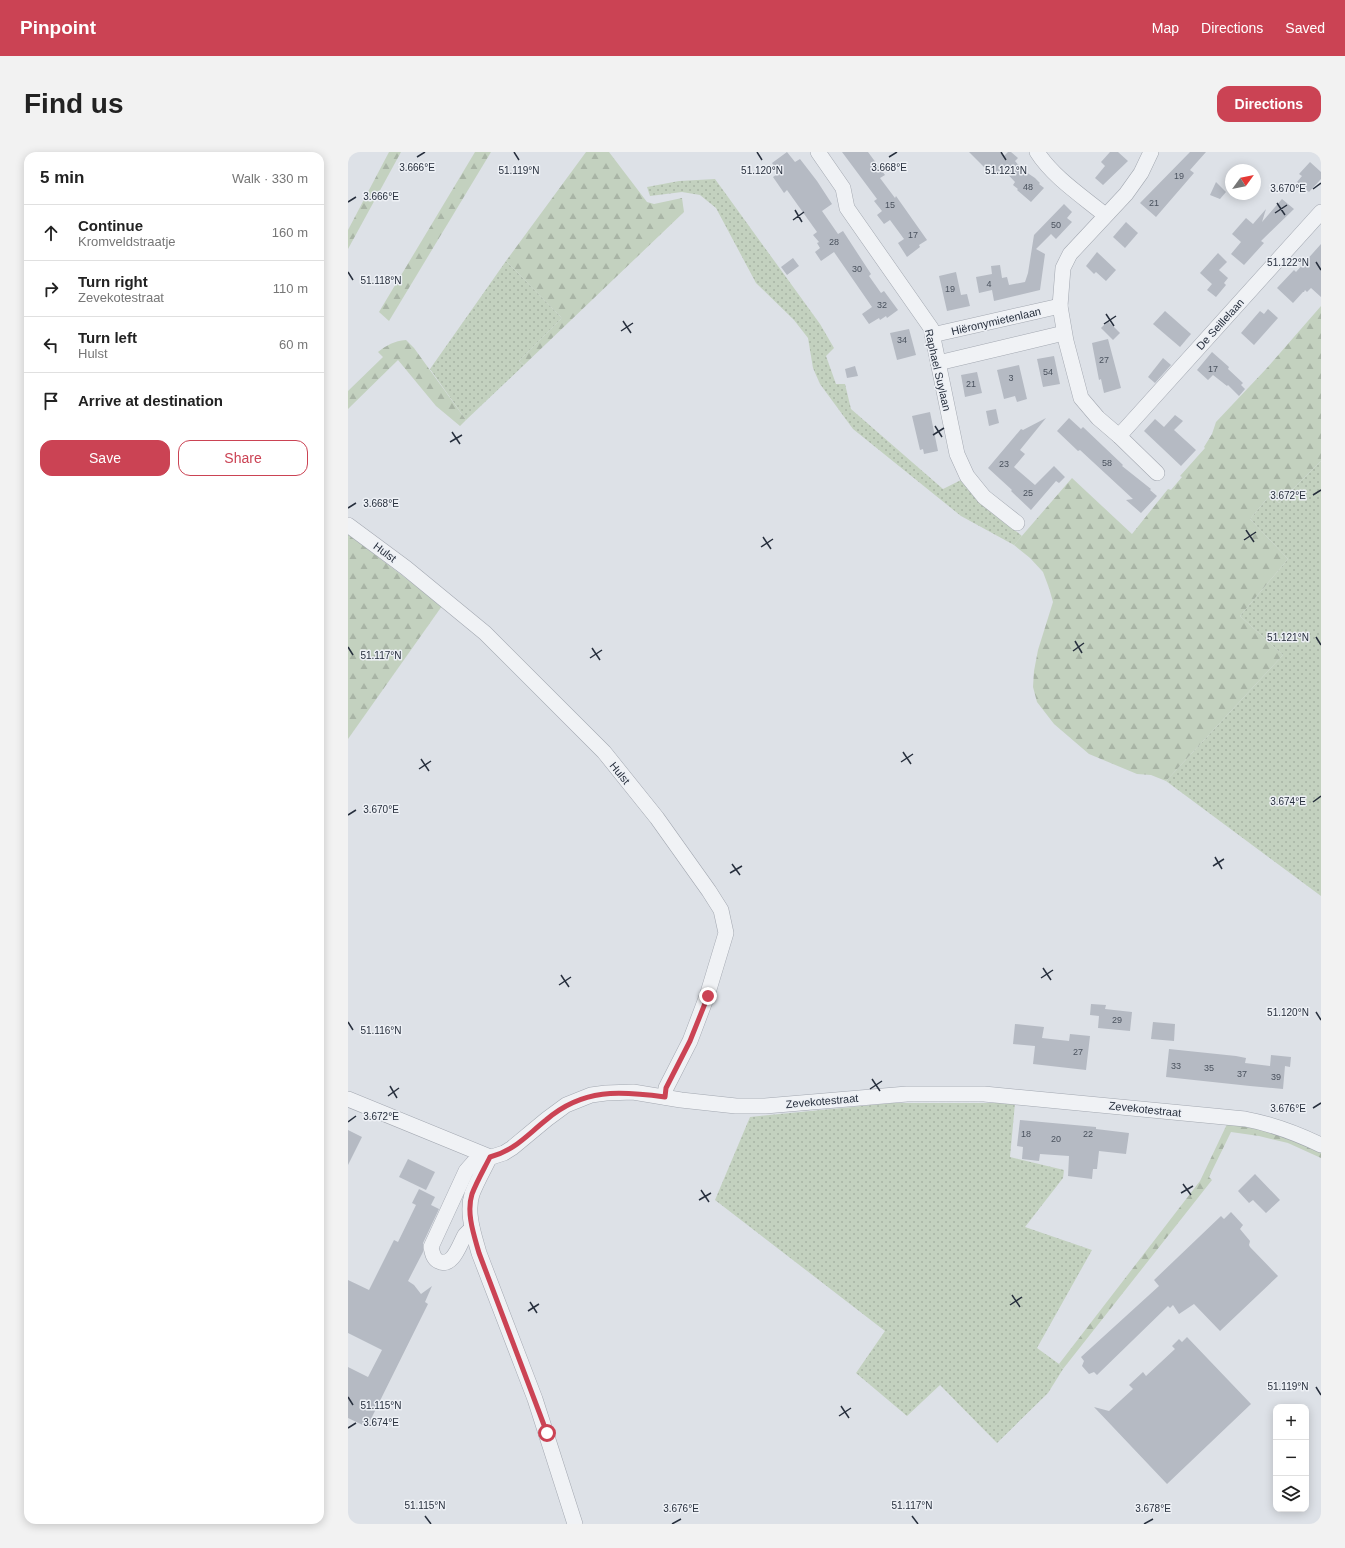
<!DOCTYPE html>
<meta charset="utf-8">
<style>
body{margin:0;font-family:Helvetica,sans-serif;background:#f2f2f2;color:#222}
.controls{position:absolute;right:12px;bottom:12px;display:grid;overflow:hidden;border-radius:8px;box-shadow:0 2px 10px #0003}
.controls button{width:36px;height:36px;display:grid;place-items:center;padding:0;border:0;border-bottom:1px solid #e0e0e0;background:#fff;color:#222;font:20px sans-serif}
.compass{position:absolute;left:877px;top:12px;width:36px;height:36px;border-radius:50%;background:#fff;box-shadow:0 2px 10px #0003;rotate:57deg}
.stop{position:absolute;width:12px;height:12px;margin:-9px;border:3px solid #cb4354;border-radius:50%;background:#fff}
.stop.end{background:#cb4354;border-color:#fff;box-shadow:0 1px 4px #0008}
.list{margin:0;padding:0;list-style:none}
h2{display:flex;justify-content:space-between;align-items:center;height:52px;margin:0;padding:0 16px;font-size:17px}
h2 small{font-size:13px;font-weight:400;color:#767676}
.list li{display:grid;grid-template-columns:26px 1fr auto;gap:12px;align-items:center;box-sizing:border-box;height:56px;padding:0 16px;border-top:1px solid #e0e0e0}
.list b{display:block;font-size:15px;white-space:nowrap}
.list p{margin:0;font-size:13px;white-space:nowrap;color:#767676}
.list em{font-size:13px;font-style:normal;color:#767676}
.actions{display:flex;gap:8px;padding:12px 16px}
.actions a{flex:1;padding:9px 0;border:1px solid #cb4354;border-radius:12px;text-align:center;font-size:14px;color:#cb4354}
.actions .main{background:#cb4354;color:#fff}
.icon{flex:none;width:22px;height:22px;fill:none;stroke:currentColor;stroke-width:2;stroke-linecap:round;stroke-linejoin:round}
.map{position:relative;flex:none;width:973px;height:1372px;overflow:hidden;border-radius:12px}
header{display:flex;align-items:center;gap:24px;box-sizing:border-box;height:56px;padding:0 20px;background:#cb4354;color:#fff}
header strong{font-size:19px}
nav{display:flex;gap:22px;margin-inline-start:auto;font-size:14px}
.intro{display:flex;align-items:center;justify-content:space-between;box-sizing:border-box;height:96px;padding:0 24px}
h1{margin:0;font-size:28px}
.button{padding:10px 18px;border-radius:12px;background:#cb4354;color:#fff;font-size:14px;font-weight:700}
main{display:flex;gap:24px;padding:0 24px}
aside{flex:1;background:#fff;border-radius:12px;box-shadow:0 2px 10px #0003}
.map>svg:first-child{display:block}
.grass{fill:url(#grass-dots)}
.forest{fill:url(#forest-firs)}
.building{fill:#b5bac3}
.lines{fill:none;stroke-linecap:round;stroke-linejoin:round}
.minor-casing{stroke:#a3a8b1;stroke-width:16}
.minor{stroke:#f0f2f5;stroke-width:15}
.route{stroke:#cb4354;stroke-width:5}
.ticks{fill:none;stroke:#272f3d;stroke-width:1.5}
.labels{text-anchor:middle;stroke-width:3;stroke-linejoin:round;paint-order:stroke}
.number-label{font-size:9px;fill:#4a525e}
.street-label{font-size:11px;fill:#272f3d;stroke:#edf0f5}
.ticks-label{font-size:10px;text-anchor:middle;fill:#272f3d;stroke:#edf0f5;stroke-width:3;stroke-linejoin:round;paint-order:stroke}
</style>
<header>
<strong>Pinpoint</strong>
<nav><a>Map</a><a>Directions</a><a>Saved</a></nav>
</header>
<div class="intro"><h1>Find us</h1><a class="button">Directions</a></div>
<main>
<aside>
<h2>5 min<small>Walk · 330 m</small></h2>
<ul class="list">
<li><svg class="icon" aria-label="ahead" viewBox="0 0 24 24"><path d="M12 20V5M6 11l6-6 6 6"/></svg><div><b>Continue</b><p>Kromveldstraatje</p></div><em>160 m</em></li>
<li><svg class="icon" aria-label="right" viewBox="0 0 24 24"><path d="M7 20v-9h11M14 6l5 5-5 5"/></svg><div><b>Turn right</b><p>Zevekotestraat</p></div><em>110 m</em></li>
<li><svg class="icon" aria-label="left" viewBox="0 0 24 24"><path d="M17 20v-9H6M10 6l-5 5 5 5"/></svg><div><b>Turn left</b><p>Hulst</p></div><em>60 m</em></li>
<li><svg class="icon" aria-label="arrive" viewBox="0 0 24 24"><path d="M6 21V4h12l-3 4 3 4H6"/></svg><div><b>Arrive at destination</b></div></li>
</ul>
<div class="actions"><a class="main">Save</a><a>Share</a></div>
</aside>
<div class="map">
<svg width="973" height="1372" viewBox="0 0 973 1372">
<defs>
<pattern id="grass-dots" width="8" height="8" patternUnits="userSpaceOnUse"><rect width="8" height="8" fill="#c3d1bf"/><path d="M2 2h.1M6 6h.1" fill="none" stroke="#a8b4a5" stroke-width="1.8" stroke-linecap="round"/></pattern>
<pattern id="forest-firs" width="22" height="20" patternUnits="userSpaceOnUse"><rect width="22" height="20" fill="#c3d1bf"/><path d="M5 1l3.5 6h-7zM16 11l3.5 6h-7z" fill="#a8b4a5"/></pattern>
</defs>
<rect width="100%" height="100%" fill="#dde1e7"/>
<!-- grass -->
<g class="grass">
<path d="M367 27 472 172 486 196 478 204 488 232H497L503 257 595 337 615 327 641 357 674 384 666 393 613 364 505 277 472 232 465 216 460 186 446 168 408 131 368 56 352 43 334 40 302 44 299 35 331 29Z"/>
<path d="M158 109 214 166 171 209 176 213 118 268 82 217Z"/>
<path d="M973 309V744L818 629 935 503 892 464 940 407 902 367 922 343 931 351Z"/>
<path d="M544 951H667L662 1005 716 1018 715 1026 677 1075 744 1098 689 1196 711 1212 715 1217 700 1241 649 1291 592 1233 559 1264 508 1221 537 1179 367 1048 402 965Z"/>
</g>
<!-- forest -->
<g class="forest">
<path d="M41 0H53L0 97V78Z"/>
<path d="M127 0H143L41 169 31 160Z"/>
<path d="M238 0H261L299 50 306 52 334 46 336 60 176 213 171 209 214 166 158 109Z"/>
<path d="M973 154V309L931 351 922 343 902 367 940 407 892 464 935 503 818 629 803 623 789 622 741 602 706 572 689 550 685 535 686 519 690 498 705 450 701 436 695 420 682 406 666 393 724 326 784 382 820 337 823 338 834 325 832 324 857 296 856 295 864 282 868 270 918 217Z"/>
<path d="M58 188 66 196 118 268 112 274 88 254 50 208 0 257V239L35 205 30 200C39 193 46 189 58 188Z"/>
<path d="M0 382 94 454 0 587Z"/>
<path d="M880 970 899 971 973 998V1006L940 991 911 984 883 980 861 1025 864 1028 715 1217 711 1212 852 1029Z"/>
</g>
<!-- building -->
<g class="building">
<path d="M439 0 447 10 452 7 469 29 484 52 474 59 490 82 495 79 523 122 521 124 533 141 536 139 550 158 539 166 538 164 532 168 531 166 521 172 514 162 524 155 486 100 473 109 467 100 472 96 469 91 471 90 465 83 469 80 439 38 436 41 425 25 431 21 424 11Z"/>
<path d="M494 0H520L537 23 532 26 547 46 548 44 579 88 571 93 572 95 559 105 550 91 556 87 542 68 536 72 529 63 534 59 526 49 529 47Z"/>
<path d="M621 0H652L656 4 660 0H663L670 6 667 9 675 18 687 26 692 31 691 32 696 36 683 50 669 38 670 37 665 33 667 30 654 16 648 23 647 22 645 24Z"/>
<path d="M762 0H770L780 9 755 33 747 26 757 14 753 10Z"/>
<path d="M842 0H858L842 18 846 21 808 65 792 51Z"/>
<path d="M962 10 973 20V27L961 40 949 30 954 24 951 22Z"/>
<path d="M868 30 878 40 872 47 862 43Z"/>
<path d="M934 47 946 57 913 89 916 91 896 113 883 102 893 90 884 82 898 66 905 72 918 57 914 70Z"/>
<path d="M716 52 724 60 719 66 724 70 708 87 703 82 688 97 697 102 692 138 646 149 644 138 631 141 628 125 644 122 643 114 652 113 654 126 659 125 661 133 677 130 680 121 686 83Z"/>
<path d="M778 70 790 81 777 96 765 85Z"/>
<path d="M973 92V145L963 136 959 140 957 138 956 140H955L945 151 929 136 946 118 948 120Z"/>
<path d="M749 100 768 118 758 129 748 120 746 122 738 114Z"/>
<path d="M870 101 879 110 871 118 880 126 876 131 878 133 868 145 859 138 864 132 852 121Z"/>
<path d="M445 106 451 114 439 123 433 115Z"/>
<path d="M608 120 613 143 619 142 622 154 599 159 591 124Z"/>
<path d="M920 157 930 166 906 193 893 181 912 159 916 162Z"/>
<path d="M817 159 843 182 832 195 805 172Z"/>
<path d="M760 169 772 181 765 188 753 176Z"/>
<path d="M561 177 568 203 549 208 542 181Z"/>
<path d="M760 187 773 236 756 241 753 227 751 228 744 191Z"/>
<path d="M864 200 881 215 880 217 895 231 893 233 897 237 891 244 880 233 879 234 865 223 860 228 849 218Z"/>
<path d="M706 204 712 232 695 235 689 207Z"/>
<path d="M815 206 823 213 807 231 800 225Z"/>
<path d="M671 213 679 247 669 250 667 244 656 247 649 218Z"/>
<path d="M507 214 510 224 499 226 497 217Z"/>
<path d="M629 220 634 241 617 245 613 223Z"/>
<path d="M648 257 651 271 641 274 638 259Z"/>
<path d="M582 260 590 299 576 302 575 297 572 298 564 264Z"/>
<path d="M827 263 835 269 826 278 848 298 833 314 796 279 807 267 816 275Z"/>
<path d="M698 266 672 298 677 302 666 315 687 333 706 314 717 325 711 331 708 329 683 358 663 339 664 338 640 316 673 277 675 278Z"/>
<path d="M721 266 733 277 735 275 775 313 774 314 803 337 802 338 809 344 793 361 778 348 785 347 732 298 730 299 709 279Z"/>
<path d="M743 852 758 853 757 857 784 860 782 879 750 876 751 864 742 863Z"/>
<path d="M805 870 827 872 826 889 803 887Z"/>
<path d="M667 872 696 875 694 886 721 889 722 882 742 884 738 918 685 912 687 894 665 892Z"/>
<path d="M821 897 888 904 898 906 897 911 922 914 923 903 943 905 942 915 937 914 935 937 902 934 818 925Z"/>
<path d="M672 968 748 975V977L781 981 778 1002 751 999 749 1017H745L744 1027 720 1024 721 1004 692 1002 691 1009 674 1007 675 995 669 994Z"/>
<path d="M0 978 14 985 0 1013Z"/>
<path d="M60 1007 87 1020 78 1038 51 1025Z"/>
<path d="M907 1022 932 1048 918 1061 905 1048 901 1051 890 1039Z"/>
<path d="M71 1037 87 1045 83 1053 91 1057 75 1091V1100L60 1129 66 1133 73 1142 84 1134 77 1150 80 1152 19 1275 0 1266V1215L20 1225 34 1198 0 1181V1128L21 1138 46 1088 50 1090 68 1053 64 1051Z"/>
<path d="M883 1060 895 1073 892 1077 902 1089 901 1093 902 1095 930 1124 872 1179 846 1152 831 1162 825 1153 822 1156 820 1154 749 1223 746 1220 741 1222 734 1214 736 1209 733 1205 811 1134 806 1128 873 1064 876 1067Z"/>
<path d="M839 1185 903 1252 819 1332 746 1255 761 1259 785 1237 781 1233 795 1220 798 1224 827 1197 824 1194 831 1187 834 1190Z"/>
</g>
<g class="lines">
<defs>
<g id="minor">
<path d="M470 0 495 36 499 56 583 176 609 302 619 324 636 345 669 371"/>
<path d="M689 0C705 25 734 44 757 63"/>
<path d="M803 0 793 21 778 42 722 102 715 116 712 154 718 189 733 246 750 266 771 284 809 321"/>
<path d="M584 183 712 154"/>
<path d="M590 211 716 181"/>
<path d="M771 284 973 60"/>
<path d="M0 373 58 416 137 481 256 600 309 666 361 739 373 758 378 781 359 844 342 889 318 936 317 945"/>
<path d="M0 947 142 1005"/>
<path d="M142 1005C136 1017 129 1029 124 1042 118 1061 126 1083 131 1101L187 1247 227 1372"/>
<path d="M124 1076C122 1078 119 1081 117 1083 112 1091 105 1117 90 1109 85 1106 84 1100 83 1095L118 1019 125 1011 156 1001 164 996 199 967 218 953 243 943 258 941 285 940 333 948 388 954H417L559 942H636L897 967C924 972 948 981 973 993"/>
</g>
</defs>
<!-- minor casing -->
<use href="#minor" class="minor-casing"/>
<!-- minor -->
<use href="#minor" class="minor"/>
</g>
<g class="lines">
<!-- route -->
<path class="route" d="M199 1281 131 1101C126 1083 118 1061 124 1042 129 1029 136 1017 142 1005 167 998 178 984 198 968 235 936 272 939 317 945L318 936 342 889 360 844"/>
</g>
<!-- ticks -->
<path class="ticks" d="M166 0 171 8M409 0 414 8M653 0 658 8M69 5 77 0M541 5 549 0M965 37 973 31M0 50 8 45M929 51 937 63M447 58 454 70M927 61 939 53M445 68 456 60M968 110 973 118M0 120 5 128M758 162 766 174M275 169 283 181M756 172 768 164M273 179 285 171M587 274 594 285M104 280 112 292M585 283 596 276M102 290 114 283M965 343 973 338M0 356 8 351M898 378 906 390M415 385 423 397M896 388 908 380M413 395 425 387M968 485 973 493M727 489 734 501M0 495 5 503M244 496 252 508M725 499 736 491M242 506 254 498M555 600 563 612M73 607 81 619M553 610 565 602M71 617 83 609M965 650 973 644M0 663 8 658M867 705 874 717M384 712 392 723M865 714 876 707M382 721 394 714M695 816 703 828M213 823 221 835M693 826 705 818M211 833 223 825M968 860 973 868M0 870 5 878M524 927 532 939M42 934 49 946M522 937 534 929M40 944 51 936M965 956 973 951M0 970 8 964M835 1032 843 1043M353 1038 361 1050M833 1041 845 1034M351 1048 363 1041M664 1143 672 1155M182 1150 189 1161M662 1153 674 1145M180 1159 191 1152M968 1235 973 1243M0 1245 5 1253M493 1254 501 1266M491 1264 503 1256M0 1276 8 1271M77 1364 83 1372M564 1364 570 1372M324 1372 333 1367M796 1372 805 1367"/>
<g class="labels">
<!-- number labels -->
<g class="number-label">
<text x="831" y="27">19</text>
<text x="680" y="38">48</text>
<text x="806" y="54">21</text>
<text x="542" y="56">15</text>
<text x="708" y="76">50</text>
<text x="565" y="86">17</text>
<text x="486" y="93">28</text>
<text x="509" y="120">30</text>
<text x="641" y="135">4</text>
<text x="602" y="140">19</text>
<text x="534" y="156">32</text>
<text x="554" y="191">34</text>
<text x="756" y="211">27</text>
<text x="865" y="220">17</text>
<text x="700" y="223">54</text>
<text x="663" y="229">3</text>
<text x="623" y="235">21</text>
<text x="759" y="314">58</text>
<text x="656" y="315">23</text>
<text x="680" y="344">25</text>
<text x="769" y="871">29</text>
<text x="730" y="903">27</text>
<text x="828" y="917">33</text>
<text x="861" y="919">35</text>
<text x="894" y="925">37</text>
<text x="928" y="928">39</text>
<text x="678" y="985">18</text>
<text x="740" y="985">22</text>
<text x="708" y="990">20</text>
</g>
<!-- street labels -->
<g class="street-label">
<text transform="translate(648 169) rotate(-13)" y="4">Hiëronymietenlaan</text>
<text transform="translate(872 172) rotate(-48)" y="4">De Seillelaan</text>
<text transform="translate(590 218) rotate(77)" y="4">Raphael Suylaan</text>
<text transform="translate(37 400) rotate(37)" y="4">Hulst</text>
<text transform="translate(272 621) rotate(51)" y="4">Hulst</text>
<text transform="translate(474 949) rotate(-5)" y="4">Zevekotestraat</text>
<text transform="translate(797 957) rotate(6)" y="4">Zevekotestraat</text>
</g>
</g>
<g class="ticks-label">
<text x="69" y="19">3.666°E</text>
<text x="541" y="19">3.668°E</text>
<text x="171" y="22">51.119°N</text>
<text x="414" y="22">51.120°N</text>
<text x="658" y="22">51.121°N</text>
<text x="940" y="40">3.670°E</text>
<text x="33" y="48">3.666°E</text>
<text x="940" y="114">51.122°N</text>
<text x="33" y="132">51.118°N</text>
<text x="940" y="347">3.672°E</text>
<text x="33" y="355">3.668°E</text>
<text x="940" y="489">51.121°N</text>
<text x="33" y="507">51.117°N</text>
<text x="940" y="653">3.674°E</text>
<text x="33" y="661">3.670°E</text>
<text x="940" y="864">51.120°N</text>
<text x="33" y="882">51.116°N</text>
<text x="940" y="960">3.676°E</text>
<text x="33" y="968">3.672°E</text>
<text x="940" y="1238">51.119°N</text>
<text x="33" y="1257">51.115°N</text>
<text x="33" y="1274">3.674°E</text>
<text x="77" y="1357">51.115°N</text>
<text x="564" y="1357">51.117°N</text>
<text x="333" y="1360">3.676°E</text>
<text x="805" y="1360">3.678°E</text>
</g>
</svg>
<div class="controls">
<button>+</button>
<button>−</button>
<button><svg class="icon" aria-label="layers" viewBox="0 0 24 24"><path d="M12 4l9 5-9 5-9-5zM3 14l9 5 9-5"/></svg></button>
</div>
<svg class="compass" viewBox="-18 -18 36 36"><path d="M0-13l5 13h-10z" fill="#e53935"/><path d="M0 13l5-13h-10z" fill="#767676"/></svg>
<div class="stop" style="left:199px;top:1281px"></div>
<div class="stop end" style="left:360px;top:844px"></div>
</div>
</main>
